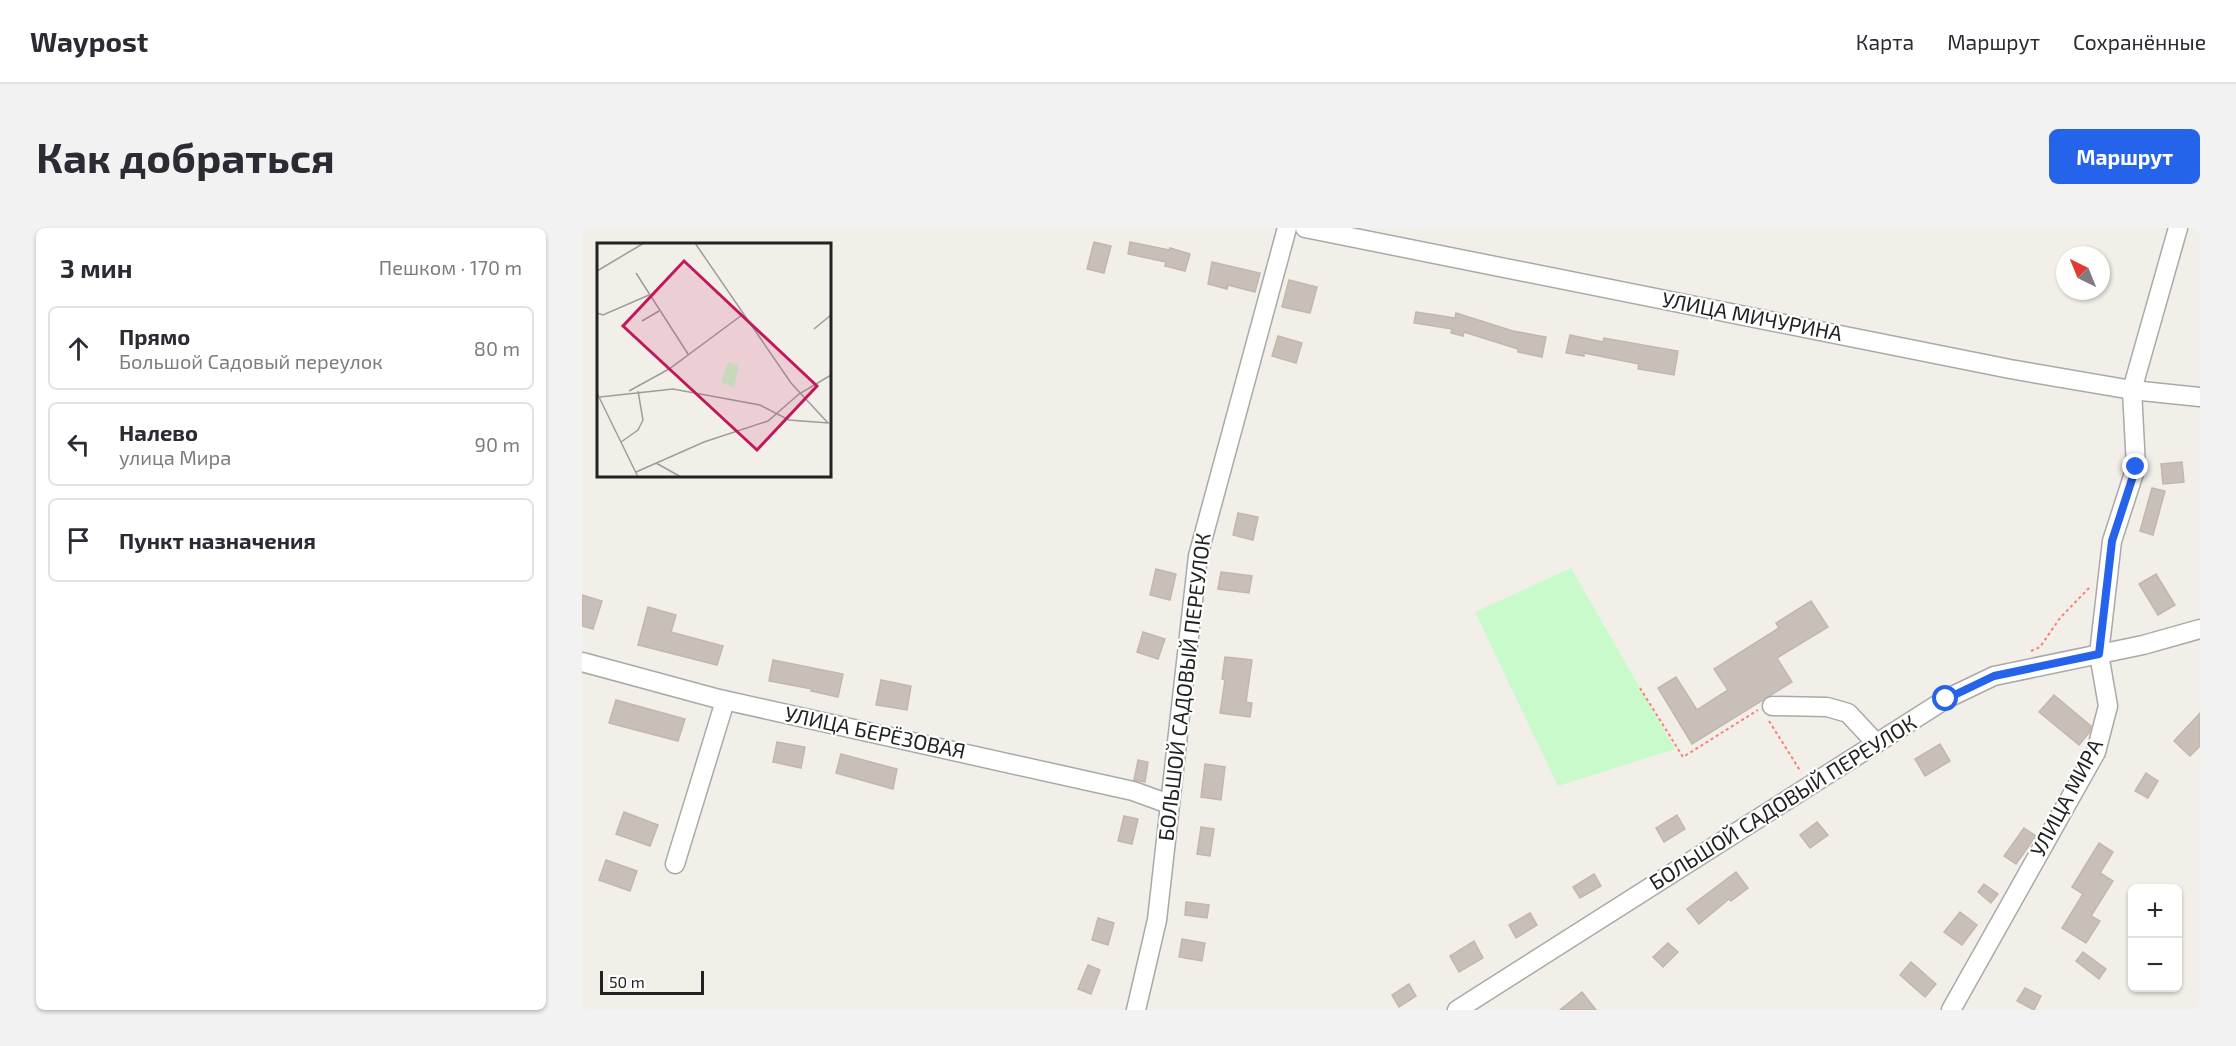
<!DOCTYPE html>
<html lang="ru">
<meta charset="utf-8">
<style>
body{margin:0;font-family:"Exo 2",sans-serif;background:#f2f2f3;color:#2b2b33}
.controls{position:absolute;right:18px;bottom:18px;display:grid;overflow:hidden;border-radius:9px;box-shadow:0 2px 4px #0004}
.controls button{width:54px;height:54px;display:grid;place-items:center;padding:0;border:0;border-bottom:2px solid #e1e1e2;background:#fff;color:#2b2b33;font:30px sans-serif}
.compass{position:absolute;left:1474px;top:18px;width:54px;height:54px;border-radius:50%;background:#fff;box-shadow:0 2px 4px #0004;rotate:317deg}
.scale{position:absolute;left:18px;bottom:15px;width:104px;box-sizing:border-box;padding-left:6px;border:3px solid #222;border-top:0;font-size:16px;line-height:21px;white-space:nowrap;color:#222;-webkit-text-stroke:4px #fff;paint-order:stroke}
.stop{position:absolute;width:18px;height:18px;margin:-14px;border:4px solid #2563eb;border-radius:50%;background:#fff}
.stop.end{background:#2563eb;border-color:#fff;box-shadow:0 2px 6px #0008}
.list{margin:0;padding:0;list-style:none}
h2{display:flex;justify-content:space-between;align-items:center;height:78px;margin:0;padding:0 24px;font-size:26px}
h2 small{font-size:20px;font-weight:400;color:#7c7c81}
.list li{display:grid;grid-template-columns:39px 1fr auto;gap:18px;align-items:center;box-sizing:border-box;height:84px;margin:0 12px 12px;padding:0 12px;border:2px solid #e1e1e2;border-radius:9px}
.list b{display:block;font-size:22px;white-space:nowrap}
.list p{margin:0;font-size:20px;white-space:nowrap;color:#7c7c81}
.list em{font-size:20px;font-style:normal;color:#7c7c81}
.icon{flex:none;width:33px;height:33px;fill:none;stroke:currentColor;stroke-width:2;stroke-linecap:round;stroke-linejoin:round}
.map{position:relative;flex:none;width:1618px;height:782px;overflow:hidden;border-radius:9px}
header{display:flex;align-items:center;gap:36px;box-sizing:border-box;height:84px;padding:0 30px;background:#fff;border-bottom:2px solid #e1e1e2}
header strong{font-size:28px}
nav{display:flex;gap:33px;margin-inline-start:auto;font-size:21px}
.intro{display:flex;align-items:center;justify-content:space-between;box-sizing:border-box;height:144px;padding:0 36px}
h1{margin:0;font-size:42px}
.button{padding:15px 27px;border-radius:9px;background:#2563eb;color:#fff;font-size:21px;font-weight:700}
main{display:flex;gap:36px;padding:0 36px}
aside{flex:1;background:#fff;border-radius:9px;box-shadow:0 2px 4px #0004}
.map>svg:first-child{display:block}
.park{fill:#c8facc}
.building{fill:#c7bfb8;stroke:#c4b6ab;stroke-width:1.5}
.lines{fill:none;stroke-linecap:round;stroke-linejoin:round}
.minor-casing{stroke:#a9a9a9;stroke-width:21}
.path{stroke:#fa8072;stroke-width:2;stroke-dasharray:3 3;stroke-linecap:butt}
.minor{stroke:#fff;stroke-width:18}
.route{stroke:#2563eb;stroke-width:8}
.labels{text-anchor:middle;stroke-width:4.5;stroke-linejoin:round;paint-order:stroke}
.street-label{font-size:21px;fill:#222;stroke:#fff}
.inset-road{fill:none;stroke:#9f9d99;stroke-width:1.5}
.view{fill:#c2185b;fill-opacity:0.15;stroke:#c2185b;stroke-width:3}
.inset-edge{fill:none;stroke:#222;stroke-width:3}
</style>
<header>
<strong>Waypost</strong>
<nav><a>Карта</a><a>Маршрут</a><a>Сохранённые</a></nav>
</header>
<div class="intro"><h1>Как добраться</h1><a class="button">Маршрут</a></div>
<main>
<aside>
<h2>3 мин<small>Пешком · 170 m</small></h2>
<ul class="list">
<li><svg class="icon" aria-label="ahead" viewBox="0 0 24 24"><path d="M12 20V5M6 11l6-6 6 6"/></svg><div><b>Прямо</b><p>Большой Садовый переулок</p></div><em>80 m</em></li>
<li><svg class="icon" aria-label="left" viewBox="0 0 24 24"><path d="M17 20v-9H6M10 6l-5 5 5 5"/></svg><div><b>Налево</b><p>улица Мира</p></div><em>90 m</em></li>
<li><svg class="icon" aria-label="arrive" viewBox="0 0 24 24"><path d="M6 21V4h12l-3 4 3 4H6"/></svg><div><b>Пункт назначения</b></div></li>
</ul>
</aside>
<div class="map">
<svg width="1618" height="782" viewBox="0 0 1618 782">
<rect width="100%" height="100%" fill="#f2efe9"/>
<!-- park -->
<path class="park" d="M989 340 1093 521 976 558 893 384Z"/>
<!-- building -->
<g class="building">
<path d="M512 14 529 18 522 45 505 41Z"/>
<path d="M548 14 587 22 588 20 608 26 603 43 583 38 584 34 546 26Z"/>
<path d="M630 34 678 45 673 64 646 57 645 61 626 56Z"/>
<path d="M707 52 735 59 728 85 700 79Z"/>
<path d="M834 84 873 90 874 85 931 103 964 109 960 129 936 124V121L882 104 881 108 869 105 870 101 832 95Z"/>
<path d="M988 107 1021 114 1022 110 1096 123 1092 147 1056 141 1057 136 1002 125V128L984 125Z"/>
<path d="M696 108 720 115 714 135 690 128Z"/>
<path d="M1600 234 1602 254 1581 256 1579 236Z"/>
<path d="M1570 260 1583 263 1571 307 1558 303Z"/>
<path d="M656 285 676 289 671 312 651 307Z"/>
<path d="M574 341 594 346 588 372 568 367Z"/>
<path d="M639 344 670 348 667 365 636 361Z"/>
<path d="M1574 346 1593 377 1576 387 1557 356Z"/>
<path d="M0 367 20 373 11 401 0 398Z"/>
<path d="M1229 373 1246 399 1195 430 1210 454 1110 516 1076 460 1094 449 1115 482 1146 462 1132 441 1197 400 1194 395Z"/>
<path d="M66 379 94 387 89 404 141 418 135 437 56 417Z"/>
<path d="M561 404 583 411 576 431 555 424Z"/>
<path d="M643 429 670 432 664 474 670 475 668 489 638 485 643 452 640 451Z"/>
<path d="M191 432 261 446 256 469 229 463 230 461 187 453Z"/>
<path d="M299 452 329 458 325 482 294 477Z"/>
<path d="M1472 467 1509 498 1507 505 1497 517 1457 484Z"/>
<path d="M34 472 103 491 96 513 27 495Z"/>
<path d="M1618 485V518L1608 528 1592 513Z"/>
<path d="M195 514 223 519 219 540 191 534Z"/>
<path d="M1358 516 1368 533 1343 548 1333 531Z"/>
<path d="M259 526 315 541 311 561 254 545Z"/>
<path d="M556 532 566 534 563 554 552 552Z"/>
<path d="M623 536 643 539 639 572 619 569Z"/>
<path d="M1564 545 1576 553 1566 570 1553 563Z"/>
<path d="M42 584 76 597 68 618 34 606Z"/>
<path d="M1095 587 1103 601 1082 614 1074 600Z"/>
<path d="M542 588 556 591 550 616 536 613Z"/>
<path d="M1235 594 1246 607 1228 620 1218 607Z"/>
<path d="M619 599 632 601 628 628 615 626Z"/>
<path d="M1442 600 1454 608 1434 636 1422 628Z"/>
<path d="M1517 615 1531 624 1518 645 1531 653 1509 688 1518 693 1504 715 1480 700 1501 666 1490 659Z"/>
<path d="M24 632 55 643 48 663 17 652Z"/>
<path d="M1154 644 1166 660 1149 673 1147 671 1117 696 1105 681Z"/>
<path d="M1012 646 1019 658 998 670 991 659Z"/>
<path d="M1402 656 1416 666 1409 675 1396 664Z"/>
<path d="M604 674 627 677 625 690 603 687Z"/>
<path d="M1378 684 1395 697 1380 717 1362 704Z"/>
<path d="M948 685 955 697 934 710 927 697Z"/>
<path d="M516 690 532 695 526 717 510 712Z"/>
<path d="M600 711 623 715 620 733 597 729Z"/>
<path d="M892 713 901 730 877 744 868 728Z"/>
<path d="M1086 715 1096 724 1081 739 1071 729Z"/>
<path d="M1501 724 1524 741 1517 751 1494 733Z"/>
<path d="M1329 734 1354 756 1343 769 1318 747Z"/>
<path d="M506 737 518 742 509 766 496 761Z"/>
<path d="M827 756 834 768 817 779 810 767Z"/>
<path d="M1443 760 1459 768 1452 782 1435 773Z"/>
<path d="M1000 764 1014 782H978Z"/>
</g>
<g class="lines">
<defs>
<g id="minor">
<path d="M723 0 1428 141 1550 162 1618 169"/>
<path d="M0 434 133 470 551 563 587 576"/>
<path d="M1190 478 1245 479 1266 485 1294 515"/>
<path d="M93 636 143 473"/>
<path d="M554 782 575 692 616 328 705 0"/>
<path d="M875 782 1364 471 1412 448 1561 417 1618 401"/>
<path d="M1369 782 1514 524 1526 478 1517 426 1530 313 1554 239 1550 162 1596 0"/>
</g>
</defs>
<!-- minor casing -->
<use href="#minor" class="minor-casing"/>
<!-- path -->
<g class="path">
<path d="M1449 423 1458 419 1478 390 1507 360"/>
<path d="M1058 460 1101 529 1176 482"/>
<path d="M1187 493 1219 544"/>
</g>
<!-- minor -->
<use href="#minor" class="minor"/>
</g>
<g class="lines">
<!-- route -->
<path class="route" d="M1364 471 1412 448 1517 426 1530 313 1554 239"/>
</g>
<g class="labels">
<!-- street labels -->
<g class="street-label">
<text transform="translate(1170 89) rotate(11)" y="7">УЛИЦА МИЧУРИНА</text>
<text transform="translate(603 459) rotate(-83)" y="7">БОЛЬШОЙ САДОВЫЙ ПЕРЕУЛОК</text>
<text transform="translate(293 505) rotate(12)" y="7">УЛИЦА БЕРЁЗОВАЯ</text>
<text transform="translate(1485 570) rotate(-62)" y="7">УЛИЦА МИРА</text>
<text transform="translate(1201 575) rotate(-32)" y="7">БОЛЬШОЙ САДОВЫЙ ПЕРЕУЛОК</text>
</g>
</g>
<!-- overview -->
<g transform="translate(15 15)">
<rect width="234" height="234" fill="#f2efe9"/>
<path d="M131 119 142 122 137 145 124 139Z" fill="#c8facc"/>
<path class="inset-road" d="M98 0 194 140 231 180M0 28 47 0M39 30 91 111M0 70 6 72 52 52M45 78 62 68M217 86 234 72M32 148 72 126 145 72M0 150 41 234M3 154 76 146 163 162 192 177 232 180M24 199 41 187 46 177 41 148M59 220 84 234M39 229 107 199 171 178 202 151 234 132"/>
<path class="view" d="M87 18 220 143 160 207 26 83Z"/>
<rect width="234" height="234" class="inset-edge"/>
</g>
</svg>
<div class="controls">
<button>+</button>
<button>−</button>
</div>
<svg class="compass" viewBox="-18 -18 36 36"><path d="M0-13l5 13h-10z" fill="#e53935"/><path d="M0 13l5-13h-10z" fill="#7c7c81"/></svg>
<div class="scale">50 m</div>
<div class="stop" style="left:1364px;top:471px"></div>
<div class="stop end" style="left:1554px;top:239px"></div>
</div>
</main>
